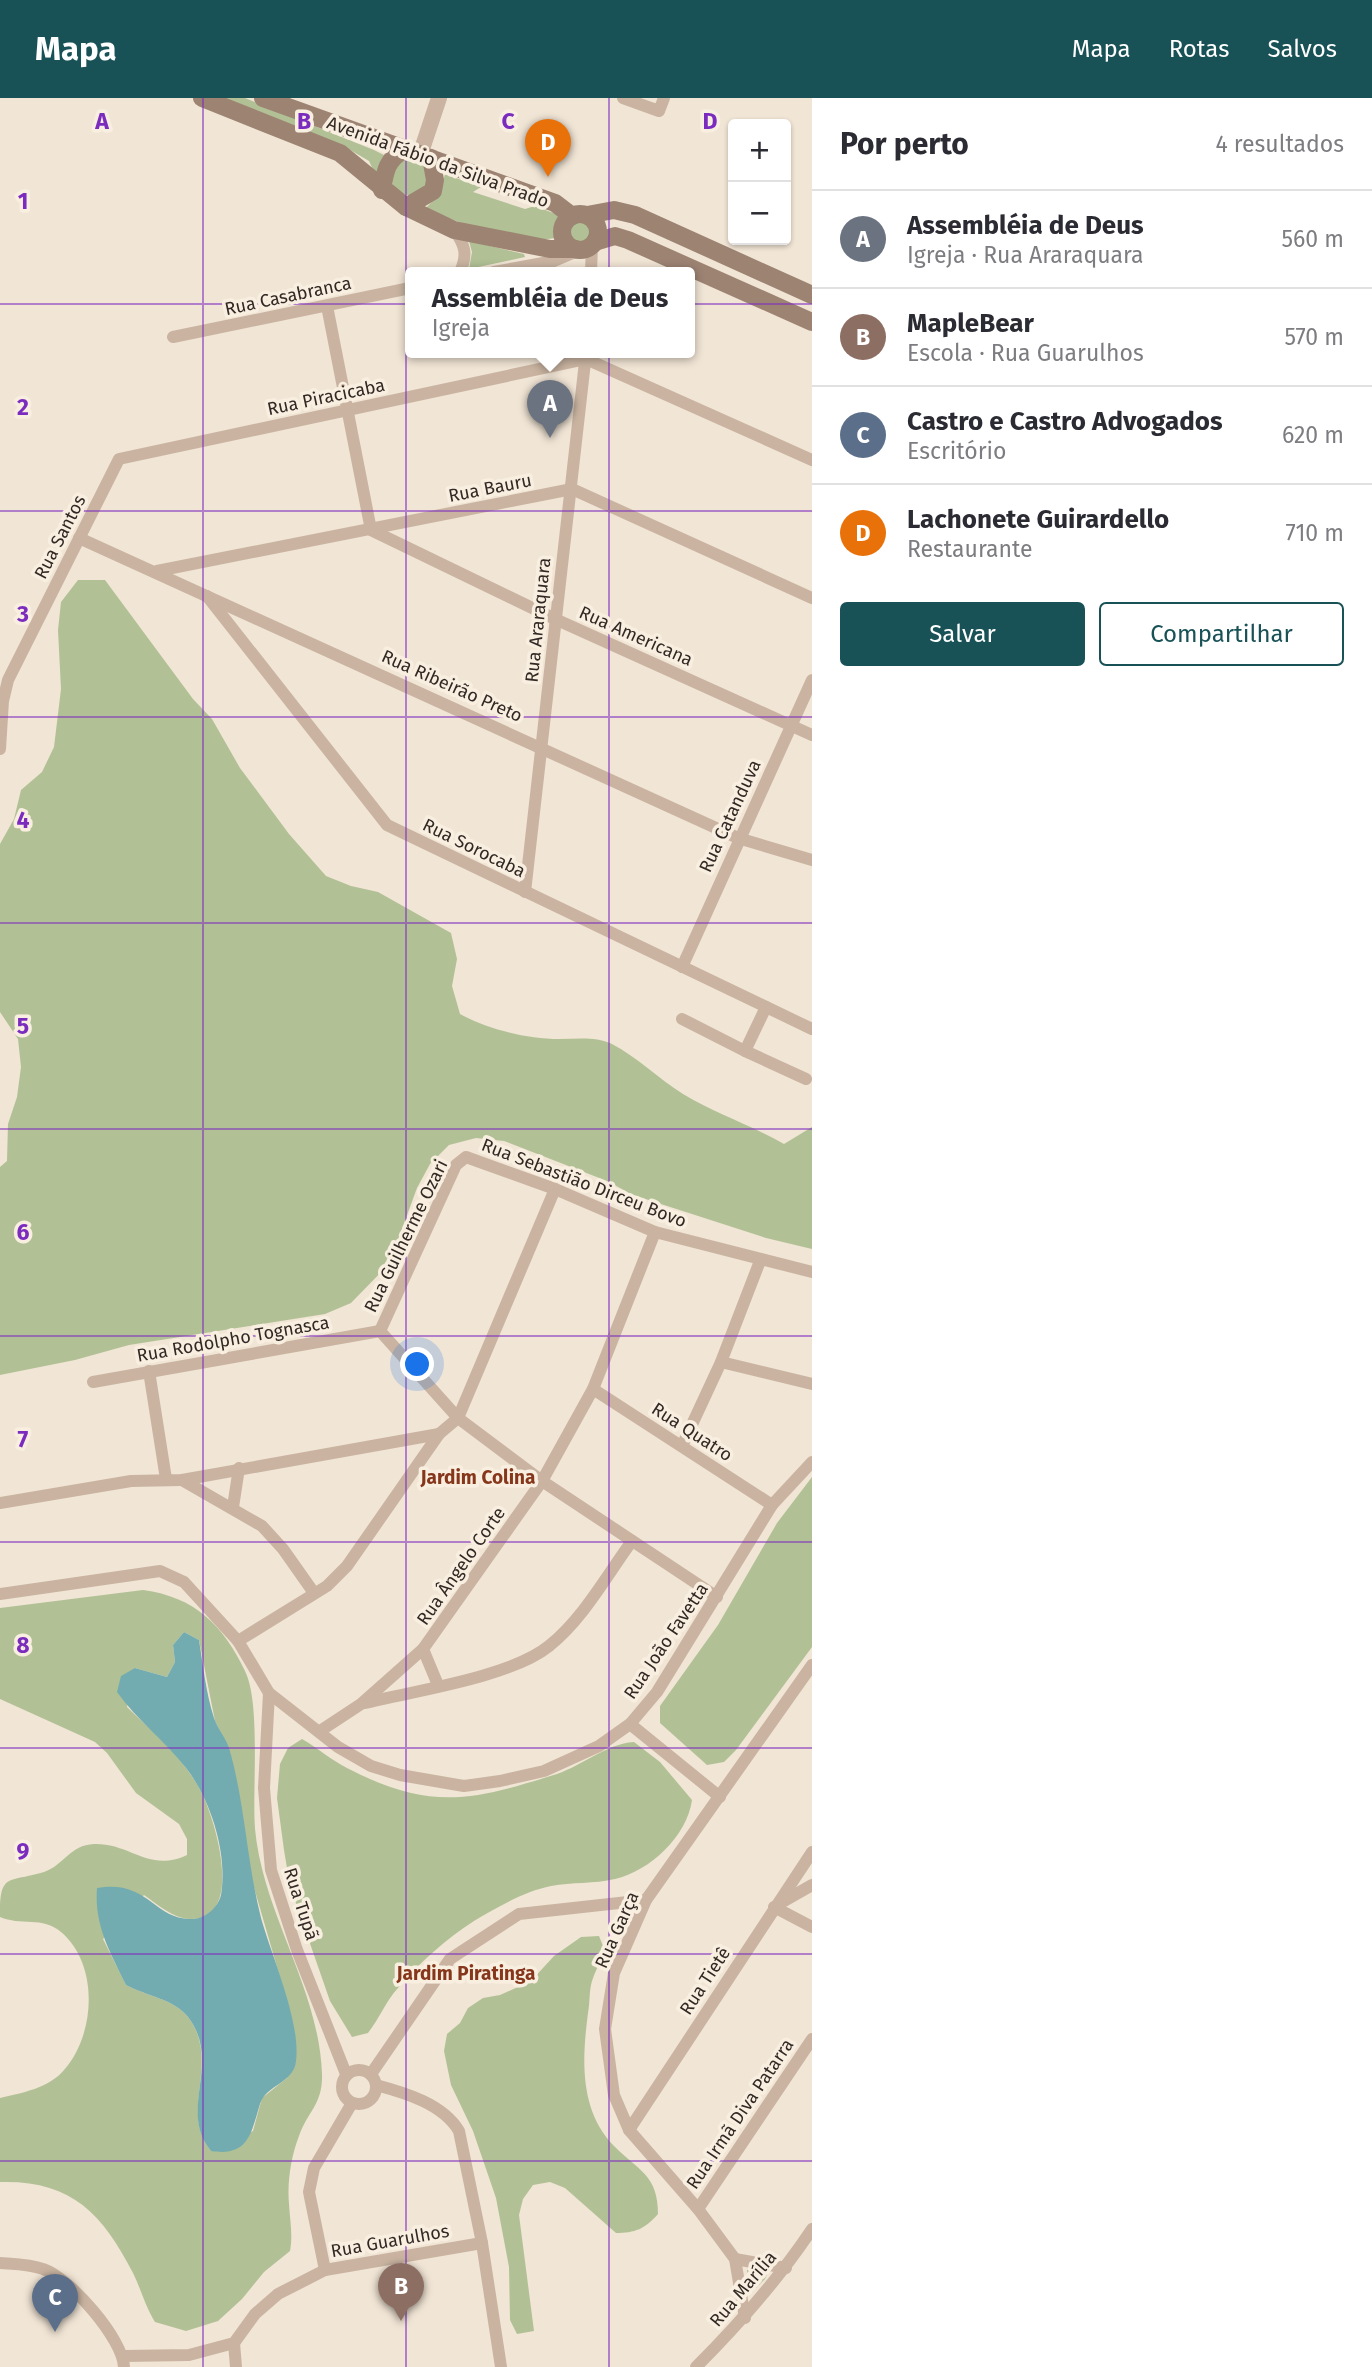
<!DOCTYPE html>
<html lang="pt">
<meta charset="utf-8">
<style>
body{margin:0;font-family:"Fira Sans",sans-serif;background:#f2f2f3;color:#2b2b33}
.controls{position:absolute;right:21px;top:21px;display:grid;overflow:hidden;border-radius:7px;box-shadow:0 2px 5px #0004}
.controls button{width:63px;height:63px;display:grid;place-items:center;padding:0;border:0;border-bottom:2px solid #e1e1e2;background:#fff;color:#2b2b33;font:35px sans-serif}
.you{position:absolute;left:418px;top:1267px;width:24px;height:24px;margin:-18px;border:5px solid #fff;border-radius:50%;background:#1a73e8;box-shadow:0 0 0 10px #1a73e833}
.badge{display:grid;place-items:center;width:46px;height:46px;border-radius:50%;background:#185156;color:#fff;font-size:23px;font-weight:700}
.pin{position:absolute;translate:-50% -58px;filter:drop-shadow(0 2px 4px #0008)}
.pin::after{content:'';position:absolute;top:37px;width:24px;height:21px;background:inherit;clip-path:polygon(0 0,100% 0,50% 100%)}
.popup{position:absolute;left:405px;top:169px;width:290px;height:91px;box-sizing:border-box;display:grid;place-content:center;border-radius:7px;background:#fff;filter:drop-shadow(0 2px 5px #0005);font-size:23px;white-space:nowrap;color:#7c7c81}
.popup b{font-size:26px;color:#2b2b33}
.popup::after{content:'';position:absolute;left:50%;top:100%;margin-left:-14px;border:14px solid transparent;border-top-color:#fff}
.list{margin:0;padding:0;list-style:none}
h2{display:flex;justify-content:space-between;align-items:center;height:91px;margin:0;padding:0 28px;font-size:30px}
h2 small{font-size:23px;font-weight:400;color:#7c7c81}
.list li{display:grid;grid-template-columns:46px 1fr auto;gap:21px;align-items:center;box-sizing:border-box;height:98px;padding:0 28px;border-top:2px solid #e1e1e2}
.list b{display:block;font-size:26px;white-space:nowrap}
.list p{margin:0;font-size:23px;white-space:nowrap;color:#7c7c81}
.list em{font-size:23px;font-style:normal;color:#7c7c81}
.actions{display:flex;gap:14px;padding:21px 28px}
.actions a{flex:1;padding:16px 0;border:2px solid #185156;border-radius:7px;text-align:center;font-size:24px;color:#185156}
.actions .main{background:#185156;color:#fff}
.map{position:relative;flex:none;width:812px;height:2269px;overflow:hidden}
header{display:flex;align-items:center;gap:42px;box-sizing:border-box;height:98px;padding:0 35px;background:#185156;color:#fff}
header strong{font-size:33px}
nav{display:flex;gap:38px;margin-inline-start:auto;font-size:24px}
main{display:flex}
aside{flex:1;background:#fff}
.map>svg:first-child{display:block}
.green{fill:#b1c195;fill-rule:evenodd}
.water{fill:#73acb0}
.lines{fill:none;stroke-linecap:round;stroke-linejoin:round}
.minor{stroke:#cab4a1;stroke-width:12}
.tertiary{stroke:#cab4a1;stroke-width:16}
.secondary{stroke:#9d8372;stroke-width:18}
.grid{fill:none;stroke:#7b2cbf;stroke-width:2;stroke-opacity:0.55}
.labels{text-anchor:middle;stroke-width:7;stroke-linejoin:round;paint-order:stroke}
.street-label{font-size:18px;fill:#332924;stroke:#f9efe1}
.neighbourhood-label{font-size:19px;font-weight:bold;fill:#86361a;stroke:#f9efe1}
.grid-label{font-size:23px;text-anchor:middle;font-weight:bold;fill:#7b2cbf;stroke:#f9efe1;stroke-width:7;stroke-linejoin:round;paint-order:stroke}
</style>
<header>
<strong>Mapa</strong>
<nav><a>Mapa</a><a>Rotas</a><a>Salvos</a></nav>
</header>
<main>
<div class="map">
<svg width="812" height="2269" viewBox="0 0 812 2269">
<rect width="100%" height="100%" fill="#f1e5d5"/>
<!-- green -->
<g class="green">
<path d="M225 0H245L374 52 384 57 380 74 375 76 369 63 340 46Z"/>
<circle cx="409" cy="79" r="18"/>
<path d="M445 76 481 89 473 94 525 111 535 108 561 118 559 139C526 149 455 125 426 110L440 95Z"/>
<circle cx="580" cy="133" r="11"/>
<path d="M469 143 524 156 525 159 469 171 472 154Z"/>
<path d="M78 482H105L193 601 212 621 240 670 289 736 326 778 351 788 378 794 451 835 457 861 452 888 460 916C487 931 527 941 559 941 577 941 595 938 612 946 637 959 659 981 683 996 716 1016 751 1027 784 1046L812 1029V1151L766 1140 633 1097 607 1083 504 1043 476 1040 449 1047 430 1066 417 1090 389 1166 351 1205 325 1216 129 1247 75 1262 0 1277V1069L7 1063 8 1026 17 999 21 969 18 941 0 914V746L14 721 21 692 42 674 54 649 61 591 58 532 61 504Z"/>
<path d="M812 1379V1549L736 1652 724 1664 707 1667 660 1625V1608L718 1527 777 1425Z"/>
<path d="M143 1492C195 1499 223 1527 245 1573 261 1606 252 1691 255 1731 263 1816 319 1890 322 1976 323 2006 308 2013 299 2038 291 2058 287 2085 289 2106 290 2123 293 2137 290 2153L264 2174 242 2201 218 2223 186 2233 155 2224C145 2208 141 2191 133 2175 102 2114 70 2082 0 2084V2000C22 1995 49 1990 64 1972 96 1936 99 1866 61 1834 43 1818 20 1828 0 1819 0 1774 7 1785 44 1774 64 1767 70 1747 94 1746 131 1745 149 1775 187 1757V1741L179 1726 136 1695 107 1655 95 1644 0 1601V1510ZM184 1534 199 1542 215 1623 230 1654 253 1786 286 1900 296 1949 287 1980 262 2000 253 2033 211 2053C178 2013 222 1964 188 1919 174 1901 146 1898 126 1887L103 1841 144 1797C157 1806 175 1822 192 1821 244 1819 216 1727 204 1700 188 1664 155 1636 127 1609L135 1570 167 1579 175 1564 173 1547Z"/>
<path d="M302 1641C318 1650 331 1662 347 1670 430 1713 471 1703 557 1676 583 1667 606 1646 634 1644L660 1664 692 1702C687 1738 650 1773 615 1781 594 1786 572 1784 551 1788 525 1793 496 1810 474 1823 446 1841 419 1865 398 1890 386 1903 379 1921 368 1935L352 1939 330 1903 290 1788 284 1752 277 1700 280 1666 288 1650Z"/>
<path d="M599 1838 605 1853C601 1863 595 1873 592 1883 589 1893 590 1905 588 1915 582 1961 579 2012 614 2048 639 2073 658 2077 658 2116 645 2131 635 2135 616 2135L565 2090 550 2084 533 2087 523 2101 519 2117 534 2233 517 2236 510 2222 509 2169 496 2100 473 2033 451 1987 444 1953 447 1936 460 1925 468 1910 483 1900 500 1897 531 1883 554 1858 581 1839Z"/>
<path d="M757 2171 768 2174 765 2181 750 2196 747 2172Z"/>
</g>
<!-- water -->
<path class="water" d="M184 1534 199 1542C203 1567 206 1595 214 1620 218 1632 227 1641 230 1653 245 1707 247 1765 261 1820 272 1859 301 1924 296 1963 294 1985 266 1987 260 2006 251 2035 249 2059 211 2053 177 2012 223 1965 188 1919 174 1901 146 1898 126 1887 110 1854 94 1827 97 1790 147 1781 153 1820 190 1821 204 1822 218 1810 221 1797 228 1756 211 1702 186 1670 165 1643 137 1622 117 1594L121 1578 135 1570 167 1579 175 1564 173 1547Z"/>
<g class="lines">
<!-- minor -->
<g class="minor">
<path d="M623 0 659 13 664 0"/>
<path d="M454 132C465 147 468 156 460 174"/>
<path d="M494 174 554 163 575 154"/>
<path d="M591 174 592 148"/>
<path d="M327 208 371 432 555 521 812 637"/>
<path d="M173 239 410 190"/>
<path d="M79 440 738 740 812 762"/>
<path d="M157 473 572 391 812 500"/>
<path d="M207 498 387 727 812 931"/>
<path d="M0 651 3 603 8 582 119 361 586 261 812 362"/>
<path d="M525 794 586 255"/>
<path d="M682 869 812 582"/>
<path d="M766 909 745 953 806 981"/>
<path d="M682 921 745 953"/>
<path d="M380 1233 456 1067 466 1059 555 1091 655 1134 812 1174"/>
<path d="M380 1233 458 1320 542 1383 717 1499"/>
<path d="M721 1264 812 1286"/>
<path d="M149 1273 166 1381"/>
<path d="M93 1284 380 1233"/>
<path d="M593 1291 772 1407"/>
<path d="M682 1348 721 1264 760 1163"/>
<path d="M182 1382 262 1428 283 1451 314 1495"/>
<path d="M0 1405 131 1383 182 1382 439 1336"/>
<path d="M233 1409 239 1370"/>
<path d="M0 1496 160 1473 184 1484 238 1543 269 1595 338 1649 371 1668 400 1677 464 1688 500 1683 544 1673 599 1648 630 1626 657 1594 772 1407 812 1364"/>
<path d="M238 1543 327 1488 347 1468 439 1336 458 1320 555 1091"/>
<path d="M423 1551 438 1587"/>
<path d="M269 1595 264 1690 271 1772 297 1852 346 1976"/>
<path d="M365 1605C414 1593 511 1579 549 1548 583 1521 607 1477 632 1443"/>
<path d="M630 1626 720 1699"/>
<path d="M320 1633 361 1606 423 1551 542 1383 593 1291 655 1134"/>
<path d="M777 1807 812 1787"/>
<path d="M774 1809 812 1829"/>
<circle cx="359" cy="1989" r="17"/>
<path d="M371 1976 450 1861 519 1816 646 1802"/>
<path d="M376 1987C406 1995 443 2006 459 2033L482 2145 501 2269"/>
<path d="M629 2032 812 1754"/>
<path d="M698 2111 812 1941"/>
<path d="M735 2161 786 2170"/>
<path d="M0 2165C14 2166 30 2166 43 2171 70 2180 123 2241 124 2269"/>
<path d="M325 2172 309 2094 314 2070 352 2005"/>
<path d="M745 2220 735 2161 698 2111 629 2032 614 1997 605 1931 614 1875 646 1802 812 1567"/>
<path d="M234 2245 236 2269"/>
<path d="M124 2258 189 2257 234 2245 255 2216 278 2196 325 2172 482 2145"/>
<path d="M696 2269C739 2226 778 2182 812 2131"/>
</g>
<!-- tertiary -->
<path class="tertiary" d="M421 54 439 0"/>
<!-- secondary -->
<g class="secondary">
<path d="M202 0 340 55 406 109 454 132 550 151H576"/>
<path d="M263 0 555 105 572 118"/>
<path d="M382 92C385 73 387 60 406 51"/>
<path d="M406 109 433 93 435 82 431 60"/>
<circle cx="580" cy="134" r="18"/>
<path d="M587 117 614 112 635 117 812 197"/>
<path d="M595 144 615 138 628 142 812 224"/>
</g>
</g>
<!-- grid -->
<path class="grid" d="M203 0V2269M406 0V2269M609 0V2269M0 206H812M0 413H812M0 619H812M0 825H812M0 1031H812M0 1238H812M0 1444H812M0 1650H812M0 1856H812M0 2063H812"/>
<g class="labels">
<!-- street labels -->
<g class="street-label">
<text transform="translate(438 64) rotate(20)" y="6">Avenida Fábio da Silva Prado</text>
<text transform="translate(288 198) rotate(-12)" y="6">Rua Casabranca</text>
<text transform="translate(326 299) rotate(-12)" y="6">Rua Piracicaba</text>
<text transform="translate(490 390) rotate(-11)" y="6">Rua Bauru</text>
<text transform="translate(60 439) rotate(-63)" y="6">Rua Santos</text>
<text transform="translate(538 522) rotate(-84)" y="6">Rua Araraquara</text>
<text transform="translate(636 538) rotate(24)" y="6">Rua Americana</text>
<text transform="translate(452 588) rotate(24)" y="6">Rua Ribeirão Preto</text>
<text transform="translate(730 718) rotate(-65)" y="6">Rua Catanduva</text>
<text transform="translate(474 750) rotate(26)" y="6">Rua Sorocaba</text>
<text transform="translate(584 1085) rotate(21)" y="6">Rua Sebastião Dirceu Bovo</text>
<text transform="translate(406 1138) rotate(-64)" y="6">Rua Guilherme Ozari</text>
<text transform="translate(233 1241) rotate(-10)" y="6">Rua Rodolpho Tognasca</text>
<text transform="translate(692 1334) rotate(33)" y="6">Rua Quatro</text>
<text transform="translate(461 1468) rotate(-55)" y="6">Rua Ângelo Corte</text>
<text transform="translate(666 1543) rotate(-56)" y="6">Rua João Favetta</text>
<text transform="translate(301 1806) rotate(72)" y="6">Rua Tupã</text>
<text transform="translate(617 1832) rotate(-66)" y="6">Rua Garça</text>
<text transform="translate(705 1883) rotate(-57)" y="6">Rua Tietê</text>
<text transform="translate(740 2016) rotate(-56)" y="6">Rua Irmã Diva Patarra</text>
<text transform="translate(390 2143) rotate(-10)" y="6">Rua Guarulhos</text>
<text transform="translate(743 2191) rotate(-50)" y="6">Rua Marília</text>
</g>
<!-- neighbourhood labels -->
<g class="neighbourhood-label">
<text x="478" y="1386">Jardim Colina</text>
<text x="466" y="1882">Jardim Piratinga</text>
</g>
</g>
<g class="grid-label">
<text x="102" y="31">A</text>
<text x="304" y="31">B</text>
<text x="508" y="31">C</text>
<text x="710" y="31">D</text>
<text x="23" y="111">1</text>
<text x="23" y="317">2</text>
<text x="23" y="524">3</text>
<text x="23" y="730">4</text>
<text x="23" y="936">5</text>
<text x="23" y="1142">6</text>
<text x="23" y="1349">7</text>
<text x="23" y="1555">8</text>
<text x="23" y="1761">9</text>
</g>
</svg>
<div class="controls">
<button>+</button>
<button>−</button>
</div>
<div class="you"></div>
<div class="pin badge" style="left:550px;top:340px;background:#6b7280">A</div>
<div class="popup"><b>Assembléia de Deus</b>Igreja</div>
<div class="pin badge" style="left:401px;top:2223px;background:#8d6e63">B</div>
<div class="pin badge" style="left:55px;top:2234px;background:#5c6f8a">C</div>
<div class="pin badge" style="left:548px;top:79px;background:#e8710a">D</div>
</div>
<aside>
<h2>Por perto<small>4 resultados</small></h2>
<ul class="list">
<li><span class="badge" style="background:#6b7280">A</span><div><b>Assembléia de Deus</b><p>Igreja · Rua Araraquara</p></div><em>560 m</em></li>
<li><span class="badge" style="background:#8d6e63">B</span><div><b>MapleBear</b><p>Escola · Rua Guarulhos</p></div><em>570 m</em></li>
<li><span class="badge" style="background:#5c6f8a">C</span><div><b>Castro e Castro Advogados</b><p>Escritório</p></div><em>620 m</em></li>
<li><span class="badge" style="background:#e8710a">D</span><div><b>Lachonete Guirardello</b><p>Restaurante</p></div><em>710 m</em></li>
</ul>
<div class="actions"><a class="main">Salvar</a><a>Compartilhar</a></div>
</aside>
</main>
